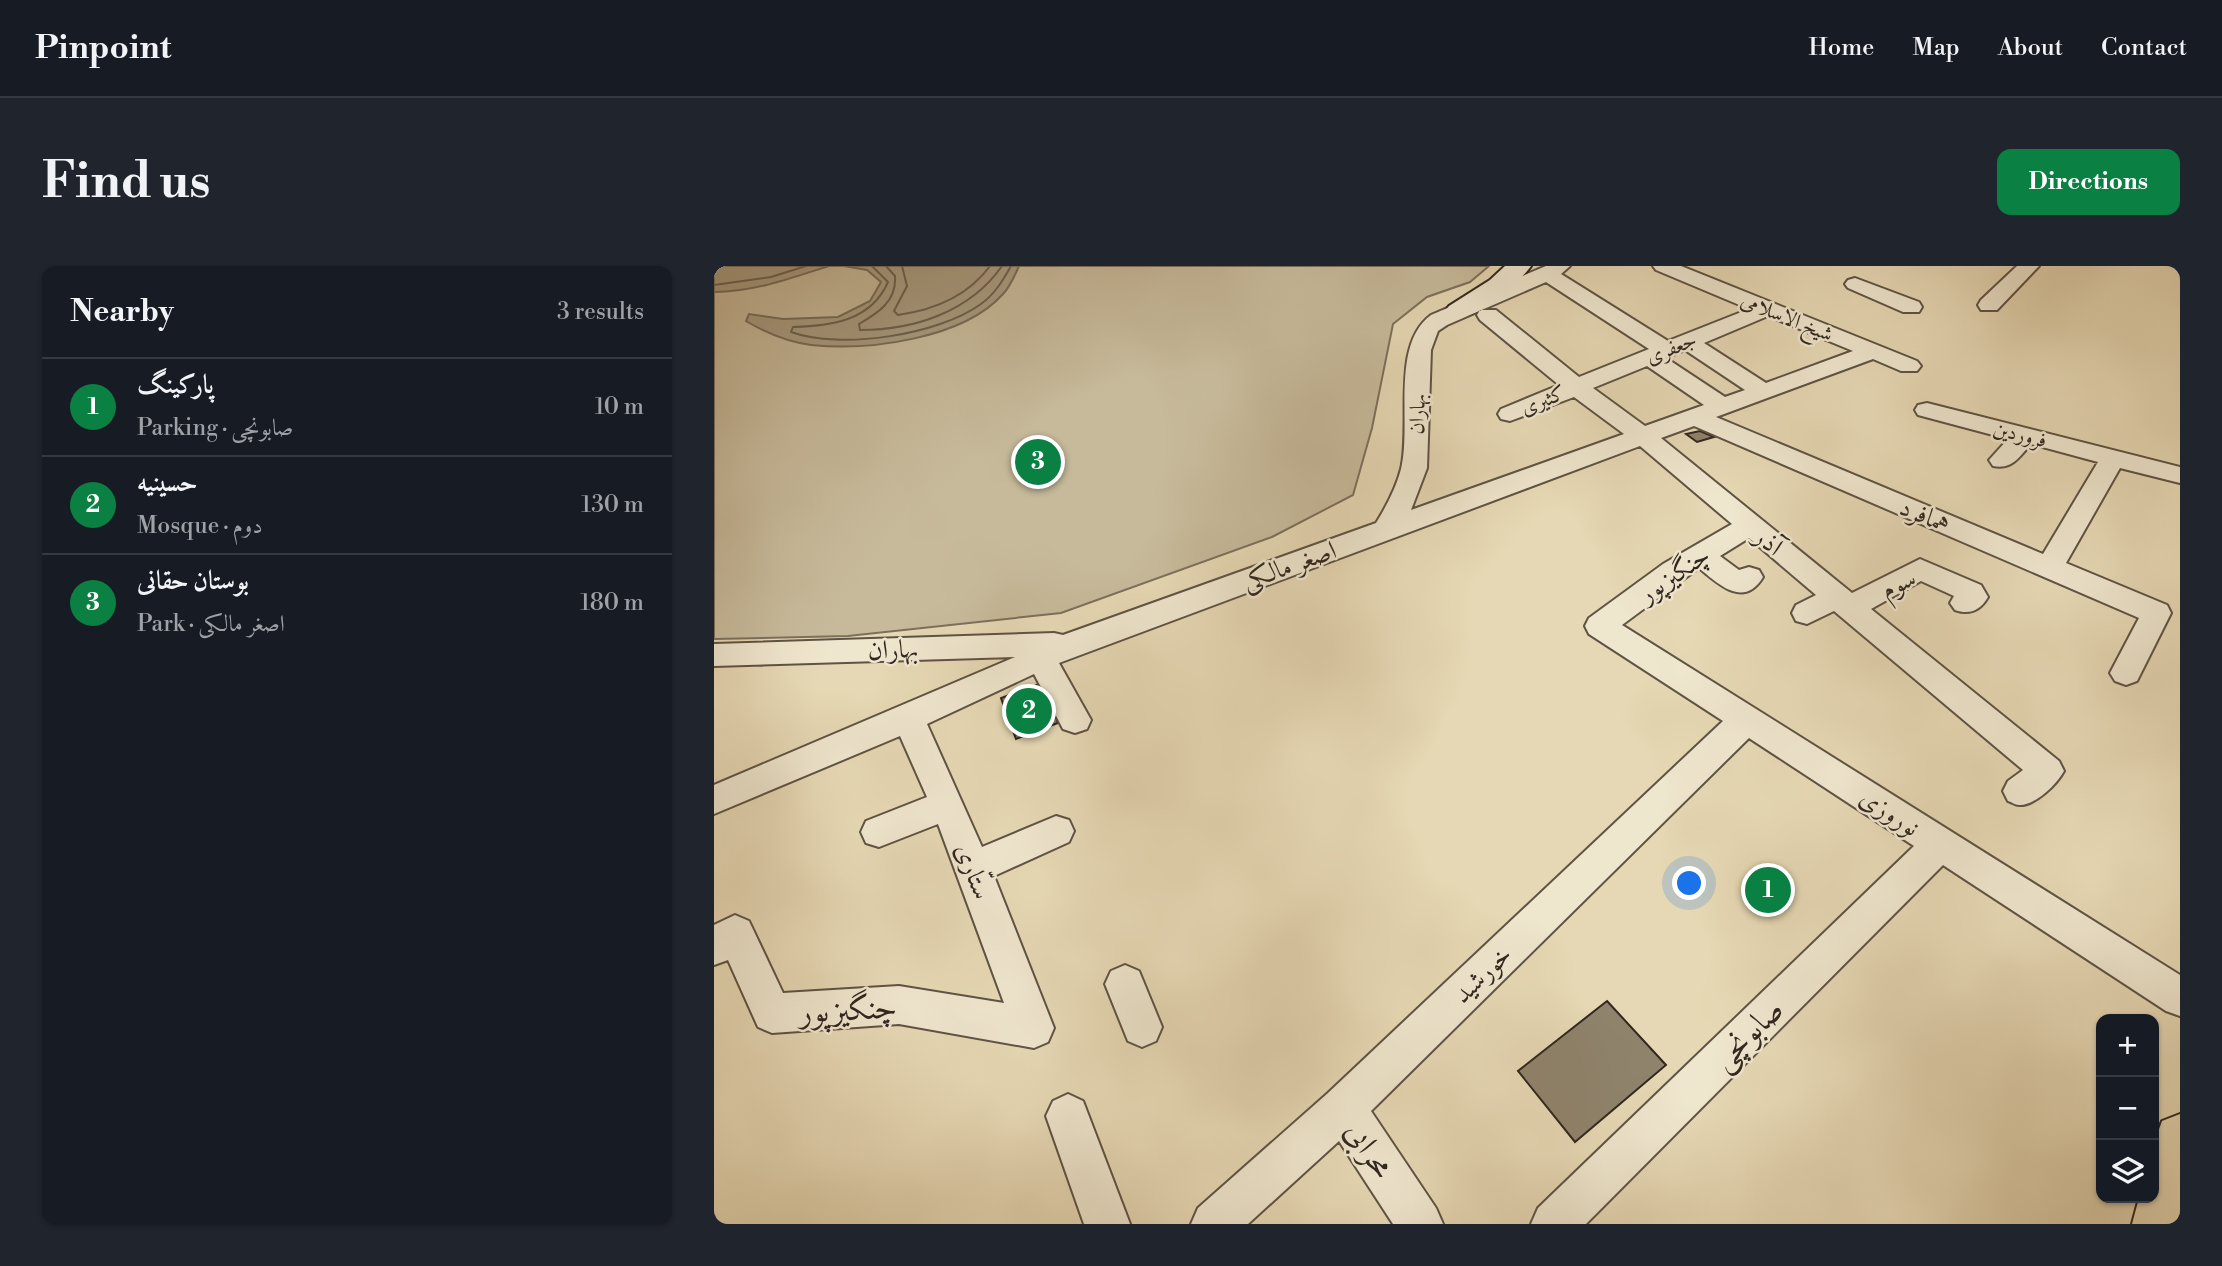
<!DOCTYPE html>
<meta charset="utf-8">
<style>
body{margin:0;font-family:"Libre Bodoni",Amiri,serif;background:#20242c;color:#f1f3f6}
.controls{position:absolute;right:21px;bottom:21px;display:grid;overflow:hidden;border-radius:14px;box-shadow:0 2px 5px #0004}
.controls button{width:63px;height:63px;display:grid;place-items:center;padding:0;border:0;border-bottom:2px solid #363941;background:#171b24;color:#f1f3f6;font:35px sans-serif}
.you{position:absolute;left:976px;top:618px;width:24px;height:24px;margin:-18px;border:5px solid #fff;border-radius:50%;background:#1a73e8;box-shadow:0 0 0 10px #1a73e833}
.badge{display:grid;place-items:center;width:46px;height:46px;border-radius:50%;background:#0b8043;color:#fff;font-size:23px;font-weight:700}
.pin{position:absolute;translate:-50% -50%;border:4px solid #fff;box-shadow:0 2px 7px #0006}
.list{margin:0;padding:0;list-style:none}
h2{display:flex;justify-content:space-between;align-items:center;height:91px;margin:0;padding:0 28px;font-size:30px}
h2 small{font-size:23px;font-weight:400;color:#9ea1a6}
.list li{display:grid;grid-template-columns:46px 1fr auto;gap:21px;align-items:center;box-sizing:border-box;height:98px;padding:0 28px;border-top:2px solid #363941}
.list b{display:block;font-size:26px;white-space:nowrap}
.list p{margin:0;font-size:23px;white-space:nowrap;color:#9ea1a6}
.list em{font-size:23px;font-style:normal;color:#9ea1a6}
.icon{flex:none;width:38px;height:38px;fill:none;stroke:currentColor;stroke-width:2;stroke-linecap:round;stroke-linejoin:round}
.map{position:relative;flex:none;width:1466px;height:958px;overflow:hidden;border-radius:14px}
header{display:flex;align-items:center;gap:42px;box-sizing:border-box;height:98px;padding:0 35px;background:#171b24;border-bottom:2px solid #363941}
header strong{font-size:33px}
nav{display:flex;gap:38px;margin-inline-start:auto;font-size:24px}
.intro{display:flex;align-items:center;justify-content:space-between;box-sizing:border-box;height:168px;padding:0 42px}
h1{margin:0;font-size:49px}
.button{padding:18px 32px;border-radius:14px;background:#0b8043;color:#fff;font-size:24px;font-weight:700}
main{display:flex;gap:42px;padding:0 42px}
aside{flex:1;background:#171b24;border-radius:14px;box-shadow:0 2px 5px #0004}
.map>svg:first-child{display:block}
.green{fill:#c7ba9b;stroke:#7c705d;stroke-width:2}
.water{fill:#a89c81;stroke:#786d5a;stroke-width:2}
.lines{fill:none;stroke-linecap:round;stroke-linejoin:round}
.shore{stroke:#6c6250;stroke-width:2}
.building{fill:#8f836c;stroke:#31271f;stroke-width:2}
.street-casing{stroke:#5e5344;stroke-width:4}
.secondary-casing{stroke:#31271f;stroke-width:4}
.primary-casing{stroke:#31271f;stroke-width:4}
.street{fill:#efe6ce;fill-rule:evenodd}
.secondary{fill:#efe6ce;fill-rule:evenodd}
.primary{fill:#e6d8b4;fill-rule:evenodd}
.labels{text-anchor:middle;stroke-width:5;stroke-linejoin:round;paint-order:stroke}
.far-street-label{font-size:21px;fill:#31271f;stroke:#efe6ce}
.street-label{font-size:26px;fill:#31271f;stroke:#efe6ce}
.near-street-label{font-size:32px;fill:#31271f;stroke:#efe6ce}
</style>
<header>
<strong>Pinpoint</strong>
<nav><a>Home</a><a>Map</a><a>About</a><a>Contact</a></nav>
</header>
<div class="intro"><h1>Find us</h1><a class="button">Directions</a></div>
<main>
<aside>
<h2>Nearby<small>3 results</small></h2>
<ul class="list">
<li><span class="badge">1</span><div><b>پارکینگ</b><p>Parking · صابونچی</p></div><em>10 m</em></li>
<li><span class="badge">2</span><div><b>حسینیه</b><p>Mosque · دوم</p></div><em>130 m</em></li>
<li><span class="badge">3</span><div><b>بوستان حقانی</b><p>Park · اصغر مالکی</p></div><em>180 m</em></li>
</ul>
</aside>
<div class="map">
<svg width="1466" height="958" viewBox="0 0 1466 958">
<rect width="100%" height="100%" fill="#e6d8b4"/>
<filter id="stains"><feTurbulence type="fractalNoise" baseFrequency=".00286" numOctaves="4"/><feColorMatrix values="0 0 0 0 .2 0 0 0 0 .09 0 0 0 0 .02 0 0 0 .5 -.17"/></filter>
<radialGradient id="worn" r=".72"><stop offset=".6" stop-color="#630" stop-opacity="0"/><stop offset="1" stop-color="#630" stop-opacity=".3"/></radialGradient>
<!-- green -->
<path class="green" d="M0 0H775L756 16 713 31 679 58 658 162 639 229 558 271 347 347 134 370 0 373Z"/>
<!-- water -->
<g class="water">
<path d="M0 0H115C77 12 40 26 0 26Z"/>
<path d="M130 0H305C301 9 296 21 289 28 249 73 154 85 97 79 73 76 52 67 32 55L35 48 69 53 124 51 156 35 167 16 153 4Z"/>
</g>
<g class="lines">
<!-- shore -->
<g class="shore">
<path d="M158 0 174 16C157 55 117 60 79 61L77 66C127 84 224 69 267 38 281 28 289 14 297 0"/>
<path d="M172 0 181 10C183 35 164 47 145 58L146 64C200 64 256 46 288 0"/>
<path d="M188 0 193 20 180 45 184 49C220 44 254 30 276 0"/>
<path d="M0 19 57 11 92 0"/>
</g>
</g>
<!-- building -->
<g class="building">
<path d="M986 165 1000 171 983 176 972 168Z"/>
<path d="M328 417 344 457 302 473 287 432Z"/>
<path d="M893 735 952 799 861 876 804 805Z"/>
</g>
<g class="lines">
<defs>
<g id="street">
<path d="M832 0H856L847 8 954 75 1035 43 942 4 939 0H967L1203 95 1207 100 1203 105H1187L1159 93 1002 151 1329 288 1384 196 1317 178C1305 191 1298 204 1279 200L1275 194 1294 173 1204 149 1201 144 1204 139 1213 137 1466 201V217L1406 202 1352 297 1453 339 1457 347 1423 415 1412 419 1401 415 1396 407 1425 352 980 160 947 172 1138 327 1206 293 1267 319 1274 331C1266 345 1255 349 1241 344L1236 337 1240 330 1207 315 1157 343 1345 495 1350 505C1343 518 1321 540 1305 539 1301 539 1298 536 1294 535L1289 525 1294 515 1309 504 1120 345 1093 358 1082 355 1078 347 1082 339 1102 329 1035 272 1006 290 1025 304 1035 301 1045 304 1049 311C1030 343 1004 318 985 302L908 359 1466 709V750L1452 745 1229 599 872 958H817L824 942 1200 580 1035 472 657 845 722 942 729 958H679L625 875 534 958H477L484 942 614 827 1009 455 875 368 871 360 875 352 949 298 1018 258 926 180 345 397 377 454 373 463 361 467 349 463 320 408 213 458 268 581 342 550 355 554 360 565 355 576 280 610 340 762 334 776 320 782 185 758 58 767 44 761 14 694 0 699V659L21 649 35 655 69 727 185 720 290 737 224 558 165 581 152 577 147 566 152 555 213 531 186 470 0 548V519L301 391 0 400V378L340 367 349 369 662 257C672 241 682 222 687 203 698 158 676 79 717 49ZM832 16 935 83 865 111 782 44H766L763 49 766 54 845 119 787 143 784 148 787 153 796 155 860 131 910 168 697 244 713 202 717 84 724 65 733 59ZM1054 50 1139 85 1052 117 990 77ZM971 84 1031 124 1011 131 952 92ZM933 100 990 139 931 160 879 122Z"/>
<path d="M1303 0H1325L1283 44H1267L1264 39 1267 34Z"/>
<path d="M1141 12 1205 36 1208 41 1205 46H1189L1134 22 1131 18 1134 14Z"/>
<path d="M411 699 425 705 448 761 442 775 428 781 414 775 391 718 397 705Z"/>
<path d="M354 828 369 835 416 958H370L332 850 339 835Z"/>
</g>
<path id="secondary" d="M791 0H817C804 19 758 56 735 50L731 45 735 40 776 14Z"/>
<path id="primary" d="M1466 848V958H1418L1425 932H1440V877L1448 855Z"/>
</defs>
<!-- street casing -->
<use href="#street" class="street-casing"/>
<!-- secondary casing -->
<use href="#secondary" class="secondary-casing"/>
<!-- primary casing -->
<use href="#primary" class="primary-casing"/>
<!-- street -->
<use href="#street" class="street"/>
<!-- secondary -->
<use href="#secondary" class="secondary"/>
<!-- primary -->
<use href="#primary" class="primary"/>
</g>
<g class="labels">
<!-- far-street labels -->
<g class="far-street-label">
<text transform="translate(1073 51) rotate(22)" y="7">شیخ الاسلامی</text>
<text transform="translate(957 82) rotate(-22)" y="7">جعفری</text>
<text transform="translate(829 134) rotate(-22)" y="7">کثیری</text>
<text transform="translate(703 148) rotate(-87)" y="7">بهاران</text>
<text transform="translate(1306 168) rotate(14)" y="7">فروردین</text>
</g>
<!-- street labels -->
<g class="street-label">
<text transform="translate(1211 249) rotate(23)" y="9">همافرد</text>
<text transform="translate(1055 275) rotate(39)" y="9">آذر</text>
<text transform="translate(575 299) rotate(-20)" y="9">اصغر مالکی</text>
<text transform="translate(960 308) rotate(-34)" y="9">چنگیزپور</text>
<text transform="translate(1184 317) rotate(-25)" y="9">سوم</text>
<text transform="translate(179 383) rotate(-2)" y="9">بهاران</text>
<text transform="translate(1176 546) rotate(33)" y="9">نوروزی</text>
<text transform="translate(260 605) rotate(69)" y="9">ستّاری</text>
<text transform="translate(768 708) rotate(-44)" y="9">خورشید</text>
</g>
<!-- near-street labels -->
<g class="near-street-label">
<text transform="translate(134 743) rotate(-3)" y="11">چنگیزپور</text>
<text transform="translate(1033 768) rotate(-45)" y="11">صابونچی</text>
<text transform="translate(656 883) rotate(56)" y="11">محرابی</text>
</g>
</g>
<rect width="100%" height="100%" filter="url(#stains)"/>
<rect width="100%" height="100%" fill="url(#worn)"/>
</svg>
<div class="controls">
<button>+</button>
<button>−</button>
<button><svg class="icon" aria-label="layers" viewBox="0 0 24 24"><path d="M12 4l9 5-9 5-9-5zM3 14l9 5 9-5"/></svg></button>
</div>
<div class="you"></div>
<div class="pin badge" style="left:1054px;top:624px">1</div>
<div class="pin badge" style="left:315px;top:445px">2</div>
<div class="pin badge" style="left:324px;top:196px">3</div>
</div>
</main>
